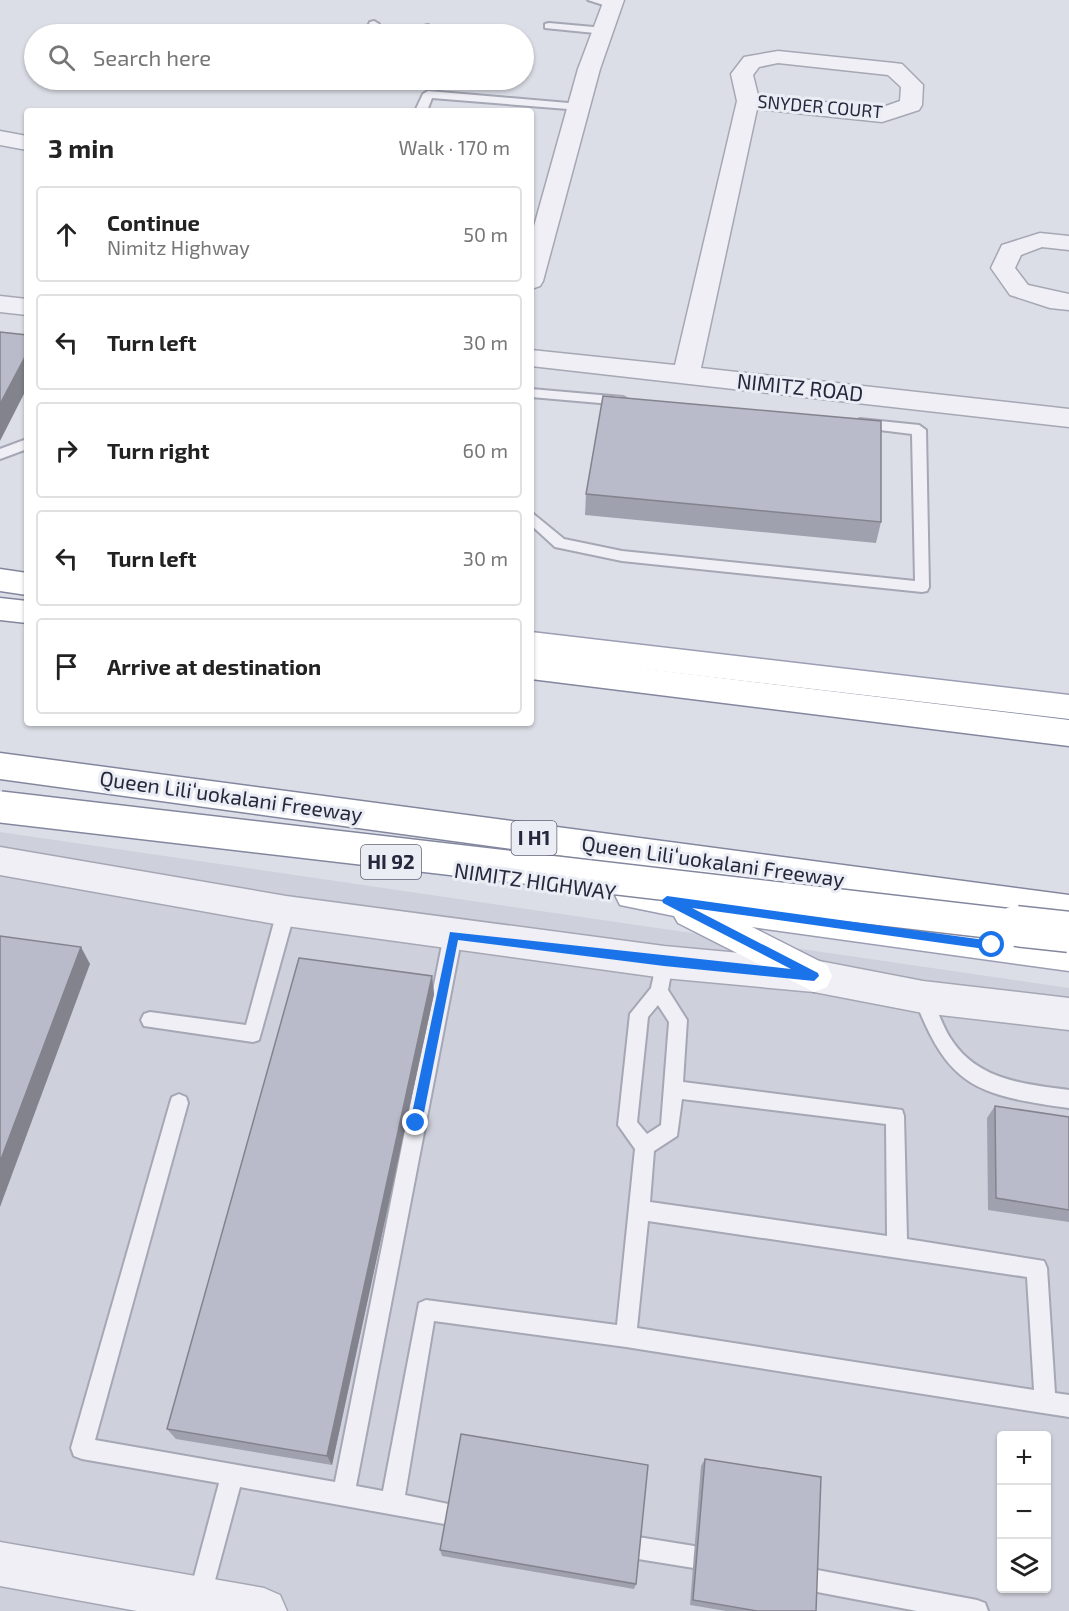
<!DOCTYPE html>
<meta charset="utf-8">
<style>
body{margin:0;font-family:"Exo 2",sans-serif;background:#f6f6f6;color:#222}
.controls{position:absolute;right:18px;bottom:18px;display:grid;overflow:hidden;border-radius:6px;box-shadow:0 2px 4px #0004}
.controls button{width:54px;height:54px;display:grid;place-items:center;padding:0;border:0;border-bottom:2px solid #e0e0e0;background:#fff;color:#222;font:30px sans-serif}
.stop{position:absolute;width:18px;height:18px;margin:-14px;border:4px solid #1a73e8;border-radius:50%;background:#fff}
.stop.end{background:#1a73e8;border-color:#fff;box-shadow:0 2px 6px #0008}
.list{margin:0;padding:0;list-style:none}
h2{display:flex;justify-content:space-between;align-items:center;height:78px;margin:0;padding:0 24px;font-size:26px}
h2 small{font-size:20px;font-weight:400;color:#767676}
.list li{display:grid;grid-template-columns:39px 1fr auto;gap:18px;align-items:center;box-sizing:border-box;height:96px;margin:0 12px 12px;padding:0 12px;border:2px solid #e0e0e0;border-radius:6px}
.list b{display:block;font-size:22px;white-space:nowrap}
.list p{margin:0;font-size:20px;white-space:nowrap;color:#767676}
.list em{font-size:20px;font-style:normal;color:#767676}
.icon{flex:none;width:33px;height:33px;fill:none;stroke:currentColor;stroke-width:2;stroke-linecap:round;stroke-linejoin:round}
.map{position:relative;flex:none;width:1069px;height:1611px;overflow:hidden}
.search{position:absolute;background:#fff;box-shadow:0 2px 4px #0004;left:24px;top:24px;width:510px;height:66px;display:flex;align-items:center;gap:15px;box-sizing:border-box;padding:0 21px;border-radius:33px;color:#767676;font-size:22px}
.panel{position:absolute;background:#fff;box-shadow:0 2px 4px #0004;left:24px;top:108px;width:510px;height:618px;border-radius:6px}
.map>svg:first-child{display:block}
.built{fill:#ced0dc;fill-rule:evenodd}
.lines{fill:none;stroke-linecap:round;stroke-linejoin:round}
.lane-casing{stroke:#a5a7b4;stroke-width:4}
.street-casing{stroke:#a5a7b4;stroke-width:3}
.primary-casing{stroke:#9b9eb3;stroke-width:3}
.highway-casing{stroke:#83879e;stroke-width:3}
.lane{fill:#efeff5;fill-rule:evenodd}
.street{fill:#efeff5;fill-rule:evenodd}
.primary{fill:#fff;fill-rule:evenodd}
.highway{fill:#fff;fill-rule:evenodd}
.highway-bridge-far1-casing{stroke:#83879e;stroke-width:34;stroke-linecap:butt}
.highway-bridge-casing{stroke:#83879e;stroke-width:43;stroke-linecap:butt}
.highway-bridge-far1{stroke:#fff;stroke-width:31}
.highway-bridge{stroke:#fff;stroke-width:40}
.wall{fill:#9fa1ae}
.shaded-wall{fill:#82838d}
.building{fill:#b9bbca;stroke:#82838d;stroke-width:1.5}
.route{fill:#1a73e8}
.labels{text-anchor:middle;stroke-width:6;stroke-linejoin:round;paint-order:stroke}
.far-street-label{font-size:18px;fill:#26283d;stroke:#ebedf5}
.shield{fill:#ebedf5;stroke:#616374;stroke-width:1.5}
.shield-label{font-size:20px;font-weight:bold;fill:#26283d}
.street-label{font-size:21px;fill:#26283d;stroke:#ebedf5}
</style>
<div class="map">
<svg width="1069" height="1611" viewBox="0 0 1069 1611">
<rect width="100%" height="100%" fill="#dcdee7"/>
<!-- built -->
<path class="built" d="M0 832 1069 988V1611H0ZM1002 1436H1046V1588H1002Z"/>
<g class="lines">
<defs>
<g id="lane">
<path d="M588 0H605L618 5 613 8Z"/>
<path d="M374 21 379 24 374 34H364L370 22Z"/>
<path d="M549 23 605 28 610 31 605 34 545 28V24Z"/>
<path d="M428 25 433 28 430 34H420L424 26Z"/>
<path d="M428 91 580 104 586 107 580 110 432 98 427 111H415L423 94Z"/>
<path d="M531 389 623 397 630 401 623 405 531 397Z"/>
<path d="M860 419 919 425 926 430 929 587 927 591 922 592 622 561 555 547 531 525V512L564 539 622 551 915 581 912 434 855 427 853 424Z"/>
<path d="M27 439V449L0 459V449Z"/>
<path d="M286 904 292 906 295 911 259 1040 253 1042 144 1026 141 1020 144 1014 150 1012 246 1025 277 911 280 906Z"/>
<path d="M453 927 459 930 462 935 356 1486 383 1491 419 1303 426 1300 617 1325 635 1149 618 1125 630 1014 651 988 658 956 664 954 670 956 673 962 668 990 687 1020 683 1082 902 1110 904 1116 907 1239 1044 1261 1047 1268 1055 1393 1069 1395V1417L626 1347 434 1321 405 1495 458 1506 461 1514 458 1522 450 1525 240 1487 210 1599 207 1607 199 1610 191 1607 188 1599 219 1483 82 1459 74 1456 71 1448 170 1103 172 1097 179 1094 186 1097 188 1103 95 1440 335 1482 444 935 447 930ZM658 1005 669 1022 661 1125 647 1134 637 1122 648 1017ZM682 1099 886 1124 887 1236 650 1202 654 1151 677 1136ZM648 1221 1027 1277 1034 1390 637 1328Z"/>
<path d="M923 989 929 991C937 1008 942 1027 953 1042 980 1081 1026 1084 1069 1090V1108C977 1095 948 1088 914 997L917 991Z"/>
<path d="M638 1537 694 1546 702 1549 705 1557 702 1565 694 1568 638 1559 630 1556 627 1548 630 1540Z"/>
<path d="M812 1569 977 1600 985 1603 988 1611H917L812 1591 804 1588 801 1580 804 1572Z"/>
</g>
<g id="street">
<path d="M604 0H624L600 69 543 281 540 286 531 289V237L578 69Z"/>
<path d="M778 51 894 63 902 64 923 85 922 105 919 110 882 122 757 109 701 368 1069 409V427L531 366V350L675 365 737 101 731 74 744 57ZM778 63 888 75 901 87 900 101 880 108 758 95 753 75 759 67Z"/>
<path d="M0 131 27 136V150L0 145Z"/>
<path d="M1040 233 1069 236V250L1042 247 1021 255 1015 268 1028 285 1069 294V310L1050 308 1010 295 991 268 1002 245Z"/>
<path d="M0 296 27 299V315L0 312Z"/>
<path d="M0 847 286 896 664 946 814 960 923 981 1069 998V1030L923 1013 814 992 664 978 286 926 0 875Z"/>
<path d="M0 1542 264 1588 280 1595 287 1611H137L0 1586Z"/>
</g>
<g id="primary">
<path d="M531 632 1069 695V719L531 656Z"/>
<path d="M632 880 1069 941V971L752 927 827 965 832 976 827 987 814 992 678 923 674 916 620 905 615 895 620 885Z"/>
</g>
<g id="highway">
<path d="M0 569 27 573V595L0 591Z"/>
<path d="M0 598 27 601V623L0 620Z"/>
<path d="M531 655 1069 720V746L531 679Z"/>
<path d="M0 753 1069 895V925L0 779Z"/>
</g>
</defs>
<!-- lane casing -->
<use href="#lane" class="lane-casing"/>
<!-- street casing -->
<use href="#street" class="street-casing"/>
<!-- primary casing -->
<use href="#primary" class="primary-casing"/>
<!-- highway casing -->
<use href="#highway" class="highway-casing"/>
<!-- lane -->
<use href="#lane" class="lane"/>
<!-- street -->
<use href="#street" class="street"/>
<!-- primary -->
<use href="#primary" class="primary"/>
<!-- highway -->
<use href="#highway" class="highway"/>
<defs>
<path id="highway-bridge-far1" d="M0 807 1029 927"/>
<path id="highway-bridge" d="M1016 926 1069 932"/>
</defs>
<!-- highway-bridge-far1 casing -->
<use href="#highway-bridge-far1" class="highway-bridge-far1-casing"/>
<!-- highway-bridge casing -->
<use href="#highway-bridge" class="highway-bridge-casing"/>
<!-- highway-bridge-far1 -->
<use href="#highway-bridge-far1" class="highway-bridge-far1"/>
<!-- highway-bridge -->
<use href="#highway-bridge" class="highway-bridge"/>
</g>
<!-- wall -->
<g class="wall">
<path d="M586 494 881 522 876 543 585 515Z"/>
<path d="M432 976 434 994 332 1465 176 1439 167 1429Z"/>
<path d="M995 1106 1069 1117V1222L988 1210 987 1118Z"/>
<path d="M705 1459 816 1611H726L690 1605 701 1466Z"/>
<path d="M440 1550 636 1584 634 1589 442 1556Z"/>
</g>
<!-- shaded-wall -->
<g class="shaded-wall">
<path d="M27 353V388L0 441V404Z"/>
<path d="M81 947 90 964 0 1207V1162Z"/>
<path d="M432 976 434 994 332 1465 327 1456Z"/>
</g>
<!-- building -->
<g class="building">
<path d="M0 332 27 335V353L0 404Z"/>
<path d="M603 396 881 421V522L586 494Z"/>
<path d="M0 936 81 947 0 1162Z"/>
<path d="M299 958 432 976 327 1456 167 1429Z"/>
<path d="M995 1106 1069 1117V1210L996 1198Z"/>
<path d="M461 1434 648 1465 636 1584 440 1550Z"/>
<path d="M705 1459 821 1477 816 1611H757L693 1600Z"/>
</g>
<!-- route -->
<path class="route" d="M667 896 992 941 998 945 992 950 692 908 818 973 819 976 814 981 664 966 458 940 422 1123 416 1128 412 1127 410 1123 450 932 791 969 663 903 662 900Z"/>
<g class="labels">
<!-- far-street labels -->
<g class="far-street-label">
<text transform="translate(820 107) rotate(5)" y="6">SNYDER COURT</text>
</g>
<!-- shield labels -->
<g class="shield">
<rect x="511.5" y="821" width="45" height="34" rx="4.5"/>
<rect x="361" y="845" width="60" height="34" rx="4.5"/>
</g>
<g class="shield-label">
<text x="534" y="845">I H1</text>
<text x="391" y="869">HI 92</text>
</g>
<!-- street labels -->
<g class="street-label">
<text transform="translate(800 388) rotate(6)" y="7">NIMITZ ROAD</text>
<text transform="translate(231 797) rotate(8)" y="7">Queen Liliʻuokalani Freeway</text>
<text transform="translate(713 862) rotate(8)" y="7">Queen Liliʻuokalani Freeway</text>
<text transform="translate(535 882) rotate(8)" y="7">NIMITZ HIGHWAY</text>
</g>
</g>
</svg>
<div class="controls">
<button>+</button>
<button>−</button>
<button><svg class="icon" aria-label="layers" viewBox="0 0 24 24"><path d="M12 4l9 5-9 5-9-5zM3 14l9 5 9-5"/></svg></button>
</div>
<div class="stop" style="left:992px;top:945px"></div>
<div class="stop end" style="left:416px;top:1123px"></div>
<div class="search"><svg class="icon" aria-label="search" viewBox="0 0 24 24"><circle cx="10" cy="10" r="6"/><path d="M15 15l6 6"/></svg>Search here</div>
<section class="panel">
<h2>3 min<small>Walk · 170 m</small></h2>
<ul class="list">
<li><svg class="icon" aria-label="ahead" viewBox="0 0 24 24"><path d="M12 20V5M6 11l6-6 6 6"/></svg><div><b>Continue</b><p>Nimitz Highway</p></div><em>50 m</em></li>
<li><svg class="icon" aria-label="left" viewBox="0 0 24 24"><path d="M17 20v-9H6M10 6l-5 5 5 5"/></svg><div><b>Turn left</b></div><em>30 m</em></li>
<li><svg class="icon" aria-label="right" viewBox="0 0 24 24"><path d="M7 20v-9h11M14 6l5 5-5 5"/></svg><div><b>Turn right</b></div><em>60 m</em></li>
<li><svg class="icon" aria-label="left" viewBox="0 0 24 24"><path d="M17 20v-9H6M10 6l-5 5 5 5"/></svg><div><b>Turn left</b></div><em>30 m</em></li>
<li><svg class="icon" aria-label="arrive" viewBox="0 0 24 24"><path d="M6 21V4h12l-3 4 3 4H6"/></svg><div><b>Arrive at destination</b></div></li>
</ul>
</section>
</div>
